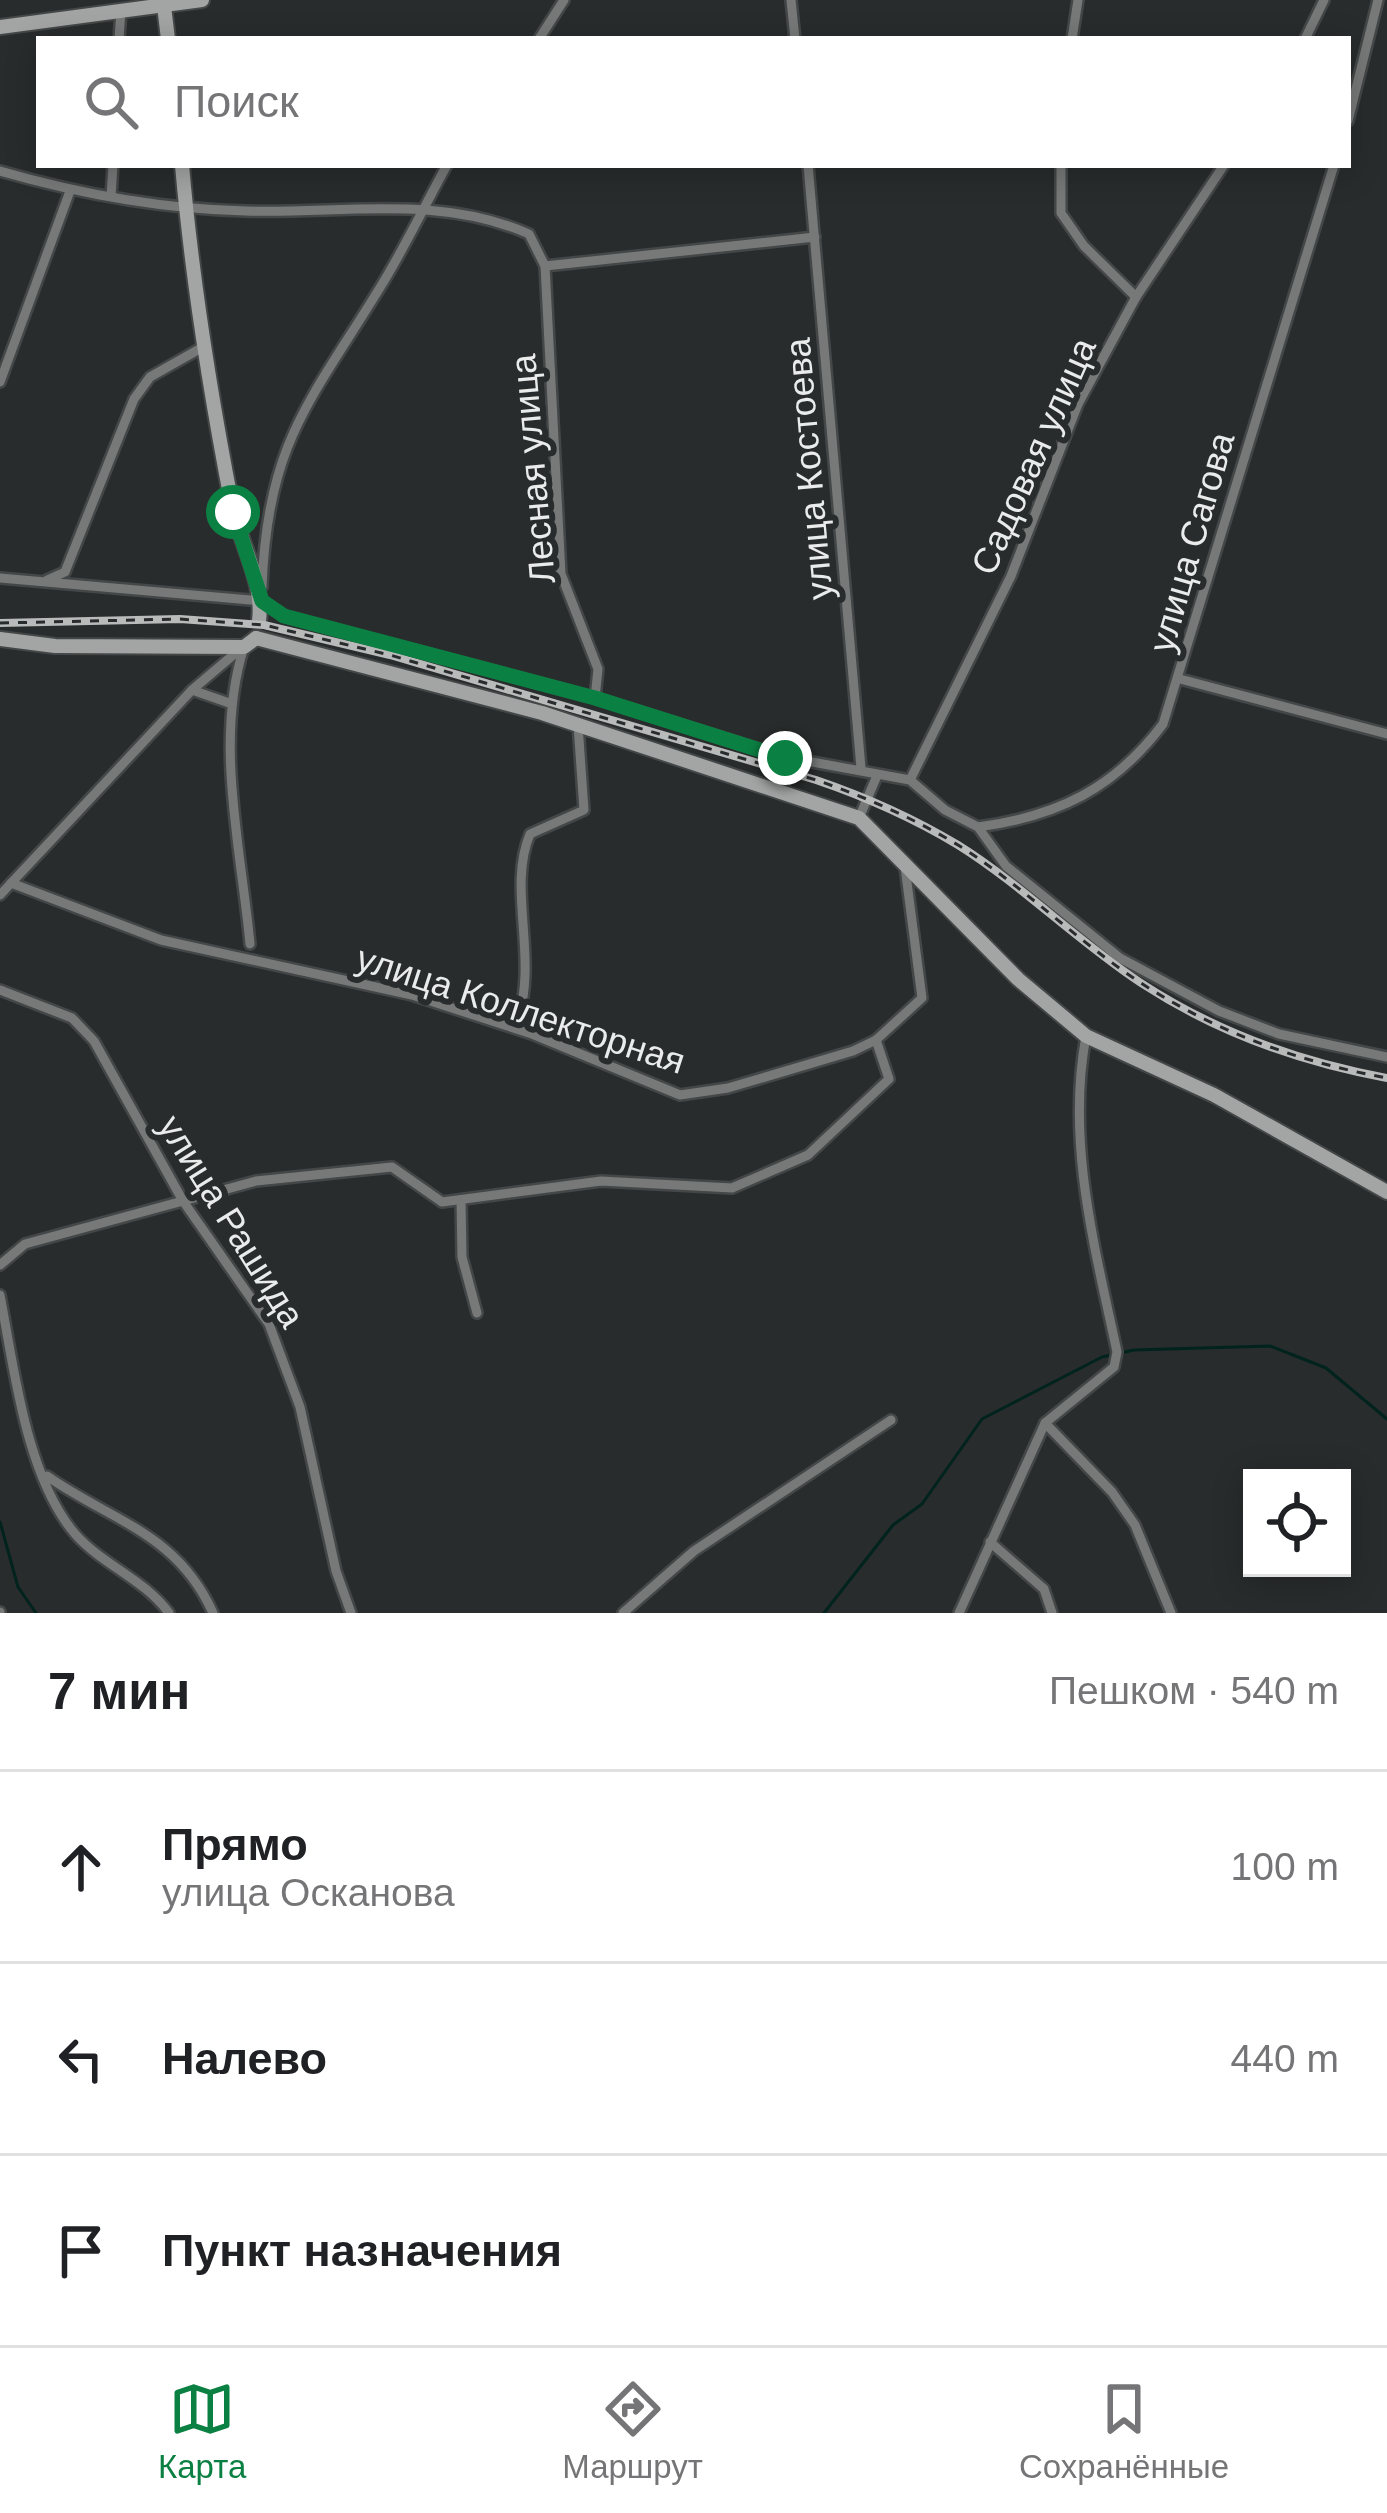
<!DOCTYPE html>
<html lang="ru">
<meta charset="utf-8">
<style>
body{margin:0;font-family:Helvetica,sans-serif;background:#f2f2f2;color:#202124}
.controls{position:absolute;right:36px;bottom:36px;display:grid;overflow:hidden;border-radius:0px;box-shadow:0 6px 30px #0003}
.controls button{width:108px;height:108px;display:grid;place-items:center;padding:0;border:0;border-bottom:3px solid #e0e0e0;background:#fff;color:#202124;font:60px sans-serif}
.stop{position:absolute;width:36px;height:36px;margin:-27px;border:9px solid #0b8043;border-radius:50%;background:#fff}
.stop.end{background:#0b8043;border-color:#fff;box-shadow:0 3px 12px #0008}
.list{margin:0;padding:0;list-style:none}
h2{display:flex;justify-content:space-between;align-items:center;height:156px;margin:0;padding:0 48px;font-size:51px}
h2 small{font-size:39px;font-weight:400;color:#757577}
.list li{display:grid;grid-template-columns:78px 1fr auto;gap:36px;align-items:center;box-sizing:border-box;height:192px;padding:0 48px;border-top:3px solid #e0e0e0}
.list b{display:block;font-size:45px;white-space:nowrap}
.list p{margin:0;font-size:39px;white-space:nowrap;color:#757577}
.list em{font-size:39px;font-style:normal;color:#757577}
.icon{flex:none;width:66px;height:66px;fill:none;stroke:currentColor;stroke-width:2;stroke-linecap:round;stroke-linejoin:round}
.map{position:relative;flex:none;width:1387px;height:1613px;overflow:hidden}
.search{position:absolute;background:#fff;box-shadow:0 6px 30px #0003;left:36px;right:36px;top:36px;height:132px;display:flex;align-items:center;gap:30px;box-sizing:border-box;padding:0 42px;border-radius:0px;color:#757577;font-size:45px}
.sheet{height:732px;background:#fff}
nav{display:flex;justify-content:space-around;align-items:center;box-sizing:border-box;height:168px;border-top:3px solid #e0e0e0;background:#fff;font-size:33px;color:#757577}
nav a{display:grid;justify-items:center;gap:6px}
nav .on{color:#0b8043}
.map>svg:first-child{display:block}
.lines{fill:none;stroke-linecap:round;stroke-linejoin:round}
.stream{stroke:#00231e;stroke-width:3}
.street-casing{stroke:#444747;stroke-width:14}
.secondary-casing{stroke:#444747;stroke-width:18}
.street{stroke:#777979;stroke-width:9}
.secondary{stroke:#a2a5a4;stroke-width:14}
.rail-casing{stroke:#b9bbbb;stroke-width:8}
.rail{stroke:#292c2c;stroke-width:3;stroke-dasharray:9;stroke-linecap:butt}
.route{stroke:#0b8043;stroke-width:15}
.labels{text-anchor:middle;stroke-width:12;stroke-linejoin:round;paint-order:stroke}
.street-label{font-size:36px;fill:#eaecec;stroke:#292c2c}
</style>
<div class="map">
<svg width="1387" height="1613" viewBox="0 0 1387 1613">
<rect width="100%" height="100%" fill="#292c2c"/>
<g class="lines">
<!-- stream -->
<g class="stream">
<path d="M0 1522 18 1587 36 1613"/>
<path d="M824 1613 893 1525 922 1504 982 1419 1102 1357 1134 1350 1270 1346 1326 1368 1387 1419"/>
</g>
<defs>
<g id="street">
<path d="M791 0 795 39"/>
<path d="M119 39 121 10"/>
<path d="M539 39 564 0"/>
<path d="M1072 39 1078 0"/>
<path d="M1305 39 1324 0"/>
<path d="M1348 121 1378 0"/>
<path d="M808 165 861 768"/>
<path d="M1061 165V213L1084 246 1136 297"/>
<path d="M0 171C80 194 162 209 246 211 341 214 439 194 529 234L545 266 561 574 598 669 595 698"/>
<path d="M111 196 113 165"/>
<path d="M545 266 815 237"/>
<path d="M0 382 70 191"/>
<path d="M0 578 262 601 284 616 595 698 785 757 910 780 945 810 978 827 1006 866 1120 958 1219 1011 1279 1034 1387 1057"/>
<path d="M47 580 65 572 134 399 150 377 203 347"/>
<path d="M262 587C267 443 310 402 381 286 405 247 425 205 447 165"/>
<path d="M244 647C214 741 241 848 250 944"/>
<path d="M1180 679 1387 734"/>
<path d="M192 690 232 704"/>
<path d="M910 780 1011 576 1078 404 1136 297 1224 165"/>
<path d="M859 818 876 778"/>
<path d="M978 827C1058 816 1114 789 1163 724L1334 165"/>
<path d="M11 883 161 940 412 995 532 1034 680 1095 728 1088 853 1051 876 1040 922 998 905 867"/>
<path d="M0 895 192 690 239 650"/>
<path d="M0 990 72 1018 94 1041 183 1201 269 1324 300 1407 336 1571 351 1613"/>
<path d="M515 1028C541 960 506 891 530 834L584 810 578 725"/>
<path d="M461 1200 462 1257 477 1313"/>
<path d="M0 1265 25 1244 256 1181 392 1167 442 1202 601 1181 732 1188 808 1155 889 1079 876 1040"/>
<path d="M0 1295C14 1367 26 1478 76 1535 103 1565 144 1579 169 1613"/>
<path d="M1045 1423 1112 1492 1135 1525 1171 1613"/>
<path d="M47 1476C113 1522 177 1533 213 1613"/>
<path d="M990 1542 1044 1589 1052 1613"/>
<path d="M0 1612V1613"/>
<path d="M623 1613 694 1551 891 1420"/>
<path d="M959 1613 1045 1423 1114 1367 1117 1352C1095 1248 1066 1142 1086 1036"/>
</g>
<g id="secondary">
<path d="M164 6 168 39"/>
<path d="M0 27 202 0"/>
<path d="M182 165C192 279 210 392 232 505 240 543 264 581 259 621"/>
<path d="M256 638 542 713 859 818 1018 979 1086 1036 1214 1095 1387 1192"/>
<path d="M0 639 55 646 244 647 256 638"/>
</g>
</defs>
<!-- street casing -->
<use href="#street" class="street-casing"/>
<!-- secondary casing -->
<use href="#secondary" class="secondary-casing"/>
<!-- street -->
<use href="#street" class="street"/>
<!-- secondary -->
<use href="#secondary" class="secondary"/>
<defs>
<path id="rail" d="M0 623 180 619 264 625 390 655 816 780C866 797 913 818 958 845 1022 885 1077 941 1141 983 1216 1032 1299 1062 1387 1078"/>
</defs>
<!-- rail casing -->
<use href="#rail" class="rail-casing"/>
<!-- rail -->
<use href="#rail" class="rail"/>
</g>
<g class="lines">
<!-- route -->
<path class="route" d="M233 512 262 601 284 616 595 698 785 758"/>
</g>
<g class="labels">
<!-- street labels -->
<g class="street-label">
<text transform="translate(1033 456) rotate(-66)" y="13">Садовая улица</text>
<text transform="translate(532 469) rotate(-95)" y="13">Лесная улица</text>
<text transform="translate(808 469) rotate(-95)" y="13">улица Костоева</text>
<text transform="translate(1191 542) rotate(-74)" y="13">улица Сагова</text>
<text transform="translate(521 1009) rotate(18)" y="13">улица Коллекторная</text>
<text transform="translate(232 1221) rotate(58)" y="13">улица Рашида</text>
</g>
</g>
</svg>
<div class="controls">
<button><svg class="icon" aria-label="locate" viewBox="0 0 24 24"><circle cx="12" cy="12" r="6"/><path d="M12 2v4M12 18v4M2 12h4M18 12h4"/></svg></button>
</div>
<div class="stop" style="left:233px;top:512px"></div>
<div class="stop end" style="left:785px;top:758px"></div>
<div class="search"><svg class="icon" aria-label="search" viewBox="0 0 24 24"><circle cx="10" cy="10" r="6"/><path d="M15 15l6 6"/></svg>Поиск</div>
</div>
<section class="sheet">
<h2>7 мин<small>Пешком · 540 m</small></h2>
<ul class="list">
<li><svg class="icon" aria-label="ahead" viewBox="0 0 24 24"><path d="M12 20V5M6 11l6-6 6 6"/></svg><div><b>Прямо</b><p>улица Осканова</p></div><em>100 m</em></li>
<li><svg class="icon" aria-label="left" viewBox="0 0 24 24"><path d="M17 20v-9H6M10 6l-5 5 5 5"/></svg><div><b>Налево</b></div><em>440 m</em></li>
<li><svg class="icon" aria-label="arrive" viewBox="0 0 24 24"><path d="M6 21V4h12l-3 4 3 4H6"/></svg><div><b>Пункт назначения</b></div></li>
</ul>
</section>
<nav>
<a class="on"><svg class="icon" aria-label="map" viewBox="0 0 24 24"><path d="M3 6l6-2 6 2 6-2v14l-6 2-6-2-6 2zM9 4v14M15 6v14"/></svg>Карта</a>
<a><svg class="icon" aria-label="directions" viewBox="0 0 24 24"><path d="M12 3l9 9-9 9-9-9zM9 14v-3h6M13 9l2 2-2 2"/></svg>Маршрут</a>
<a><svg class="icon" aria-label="saved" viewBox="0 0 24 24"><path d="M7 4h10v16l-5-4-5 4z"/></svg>Сохранённые</a>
</nav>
